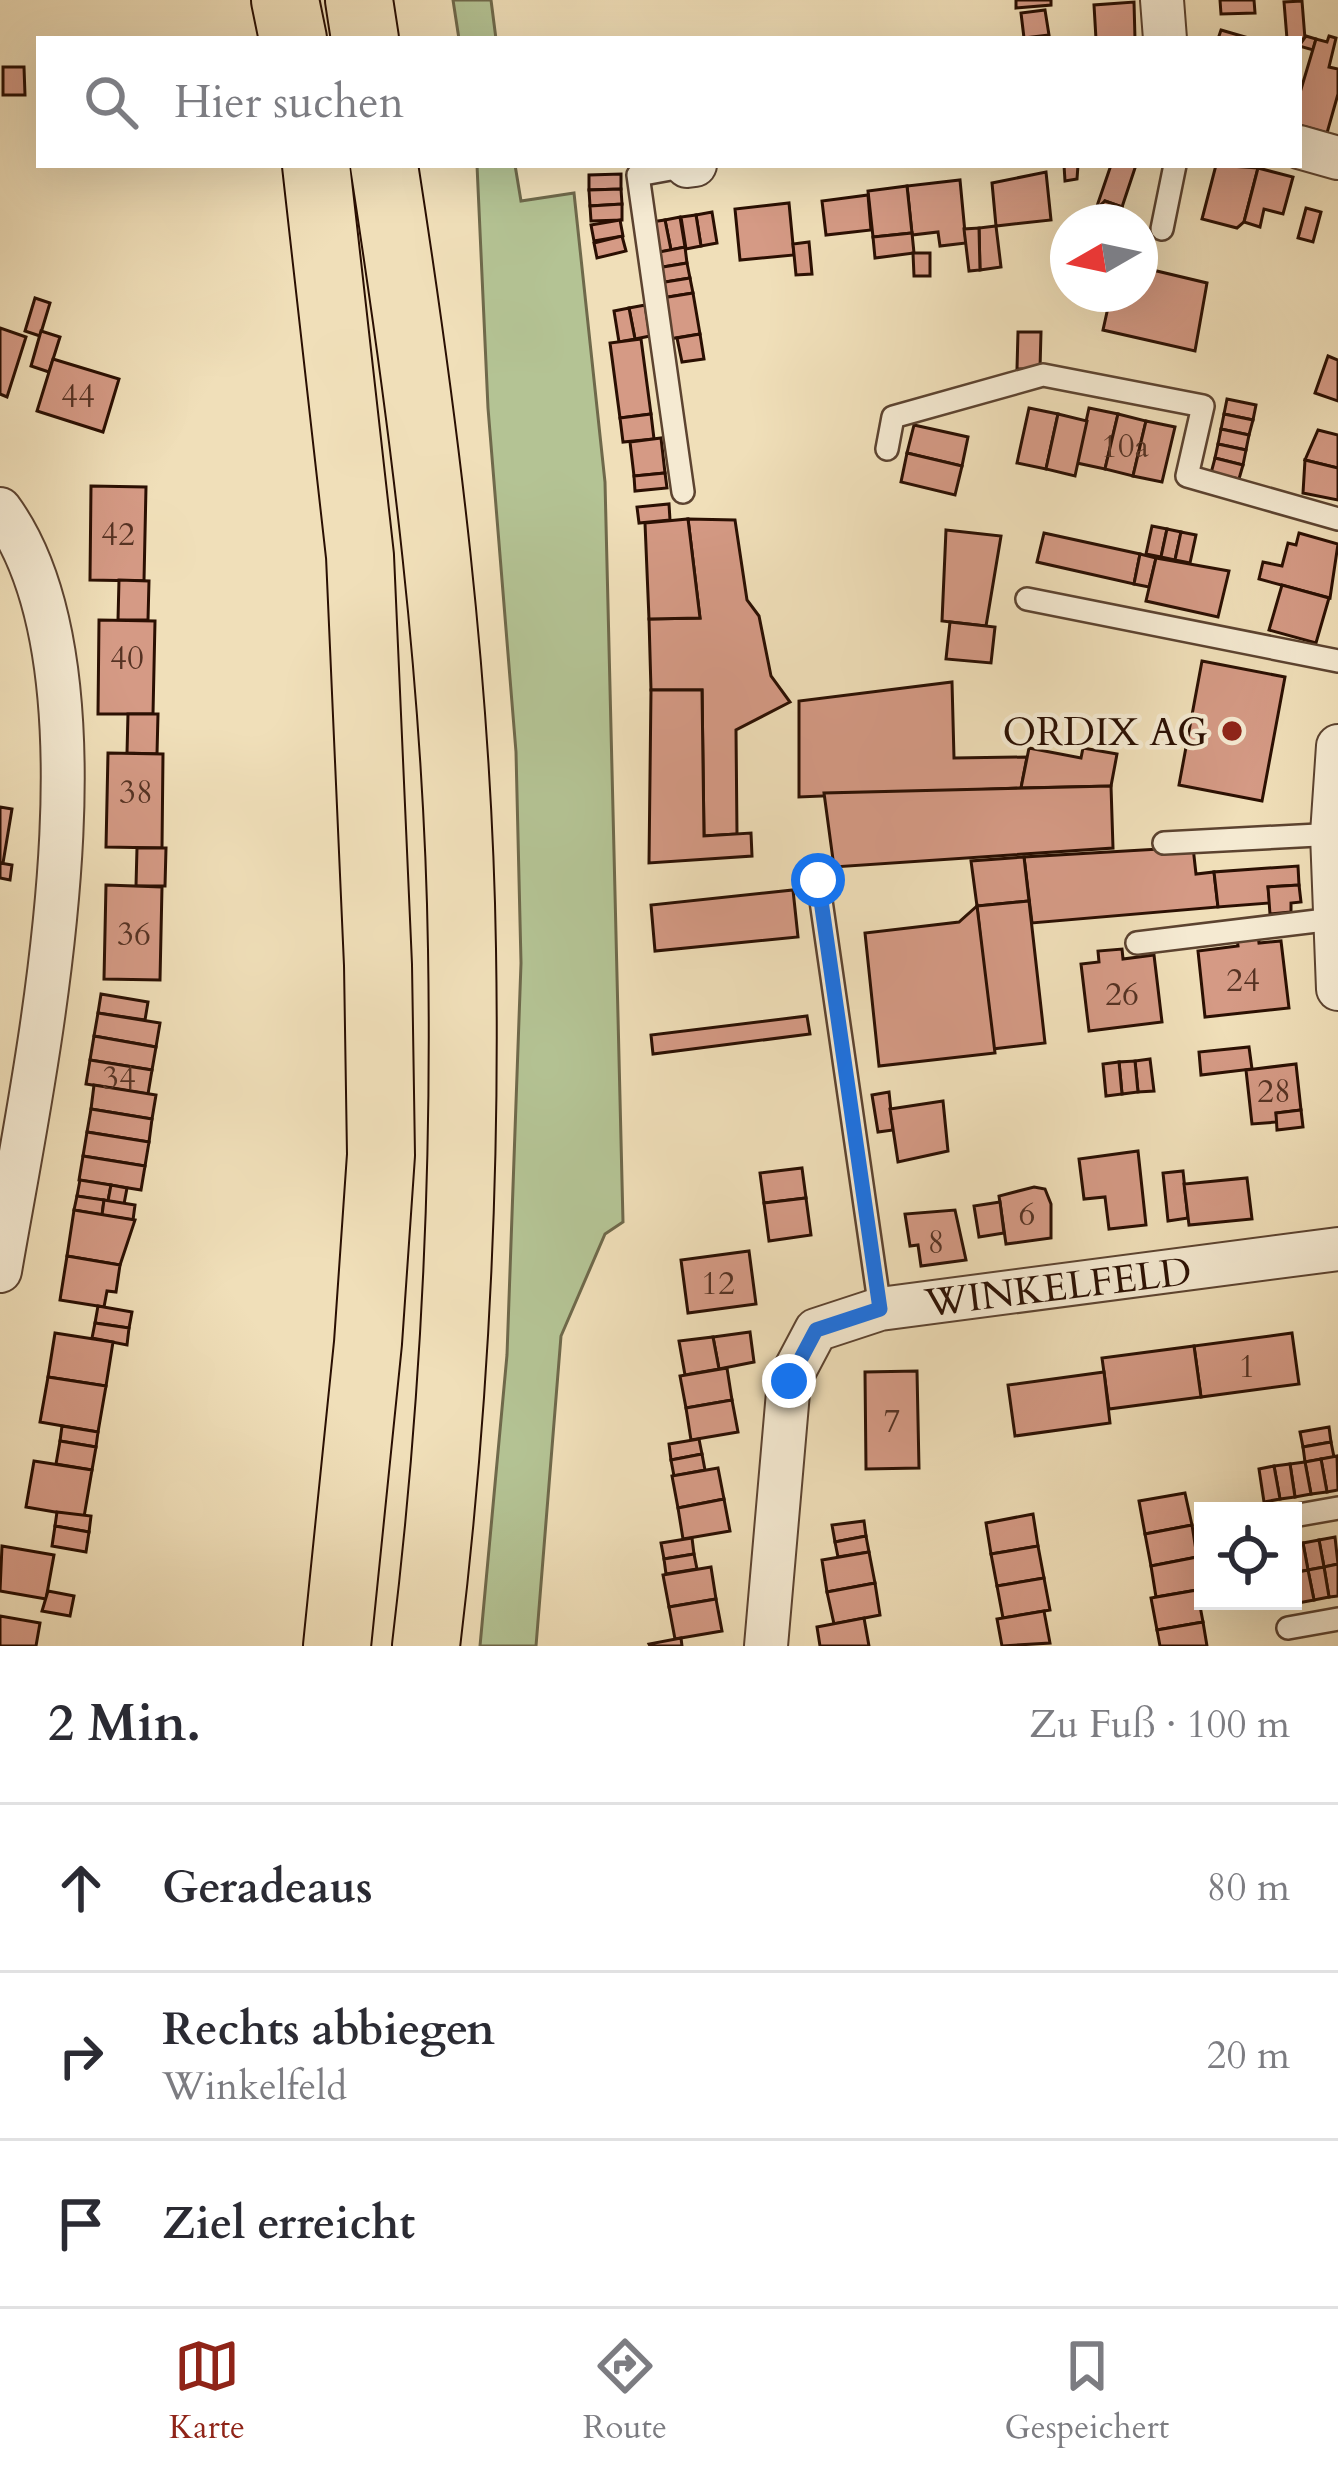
<!DOCTYPE html>
<html lang="de">
<meta charset="utf-8">
<style>
body{margin:0;font-family:Cardo,serif;background:#f7f7f7;color:#2b2b33}
.controls{position:absolute;right:36px;bottom:36px;display:grid;overflow:hidden;border-radius:0px;box-shadow:0 12px 48px #0002}
.controls button{width:108px;height:108px;display:grid;place-items:center;padding:0;border:0;border-bottom:3px solid #e1e1e2;background:#fff;color:#2b2b33;font:60px sans-serif}
.compass{position:absolute;left:1050px;top:204px;width:108px;height:108px;border-radius:50%;background:#fff;box-shadow:0 12px 48px #0002;rotate:261deg}
.stop{position:absolute;width:36px;height:36px;margin:-27px;border:9px solid #1a73e8;border-radius:50%;background:#fff}
.stop.end{background:#1a73e8;border-color:#fff;box-shadow:0 3px 12px #0008}
.list{margin:0;padding:0;list-style:none}
h2{display:flex;justify-content:space-between;align-items:center;height:156px;margin:0;padding:0 48px;font-size:51px}
h2 small{font-size:39px;font-weight:400;color:#7c7c81}
.list li{display:grid;grid-template-columns:78px 1fr auto;gap:36px;align-items:center;box-sizing:border-box;height:168px;padding:0 48px;border-top:3px solid #e1e1e2}
.list b{display:block;font-size:45px;white-space:nowrap}
.list p{margin:0;font-size:39px;white-space:nowrap;color:#7c7c81}
.list em{font-size:39px;font-style:normal;color:#7c7c81}
.icon{flex:none;width:66px;height:66px;fill:none;stroke:currentColor;stroke-width:2;stroke-linecap:round;stroke-linejoin:round}
.map{position:relative;flex:none;width:1338px;height:1646px;overflow:hidden}
.search{position:absolute;background:#fff;box-shadow:0 12px 48px #0002;left:36px;right:36px;top:36px;height:132px;display:flex;align-items:center;gap:30px;box-sizing:border-box;padding:0 42px;border-radius:0px;color:#7c7c81;font-size:45px}
.sheet{height:660px;background:#fff}
nav{display:flex;justify-content:space-around;align-items:center;box-sizing:border-box;height:168px;border-top:3px solid #e1e1e2;background:#fff;font-size:33px;color:#7c7c81}
nav a{display:grid;justify-items:center;gap:6px}
nav .on{color:#8f2418}
.map>svg:first-child{display:block}
.green{fill:#b4c394;stroke:#6f694b;stroke-width:3}
.building{fill:#d59a85;stroke:#2a0f02;stroke-width:3}
.lines{fill:none;stroke-linecap:round;stroke-linejoin:round}
.service-casing{stroke:#5c4330;stroke-width:26}
.minor-casing{stroke:#5c4330;stroke-width:46}
.motorway-casing{stroke:#2a0f02;stroke-width:70}
.service{stroke:#f5ead2;stroke-width:21}
.minor{stroke:#f5ead2;stroke-width:42}
.motorway{stroke:#f0dfb9;stroke-width:66}
.route{stroke:#1a73e8;stroke-width:15}
.poi-dot{fill:#8f2418;stroke:#f5ead2;stroke-width:4.5}
.labels{text-anchor:middle;stroke-width:9;stroke-linejoin:round;paint-order:stroke}
.number-label{font-size:33px;fill:#553223}
.poi-label{font-size:39px;fill:#2a0f02;stroke:#f5ead2;text-anchor:end}
.street-label{font-size:39px;fill:#2a0f02;stroke:#f5ead2}
</style>
<div class="map">
<svg width="1338" height="1646" viewBox="0 0 1338 1646">
<rect width="100%" height="100%" fill="#f0dfb9"/>
<filter id="stains"><feTurbulence type="fractalNoise" baseFrequency=".00167" numOctaves="4"/><feColorMatrix values="0 0 0 0 .2 0 0 0 0 .09 0 0 0 0 .02 0 0 0 .5 -.17"/></filter>
<radialGradient id="worn" r=".72"><stop offset=".6" stop-color="#630" stop-opacity="0"/><stop offset="1" stop-color="#630" stop-opacity=".3"/></radialGradient>
<!-- green -->
<g class="green">
<path d="M453 0H491L496 39H459Z"/>
<path d="M477 165H515L521 201 574 193 605 482 623 1222 605 1234 561 1336 536 1646H480L507 1355 521 963 516 752 488 408Z"/>
</g>
<!-- building -->
<g class="building">
<path d="M1016 0H1051V5L1016 8Z"/>
<path d="M1220 0H1254L1255 13 1221 14Z"/>
<path d="M1302 1 1305 39H1287L1284 2Z"/>
<path d="M1134 2 1135 39H1096L1094 5Z"/>
<path d="M1045 10 1049 35 1024 38 1021 13Z"/>
<path d="M1221 30 1252 39H1218Z"/>
<path d="M1306 36 1316 39 1313 50 1299 46Z"/>
<path d="M1329 36 1336 38 1329 67 1338 69V94L1327 133 1299 125V96L1316 39 1327 42Z"/>
<path d="M3 67H24L25 95H3Z"/>
<path d="M1064 165H1078L1077 179 1065 181Z"/>
<path d="M1111 165H1136L1122 207 1105 201 1103 208 1097 206Z"/>
<path d="M1216 165 1258 168 1244 222 1237 228 1202 219Z"/>
<path d="M1258 168 1293 177 1283 214 1264 209 1260 227 1244 222Z"/>
<path d="M1046 172 1051 220 996 226 992 183Z"/>
<path d="M621 174V189L589 190V175Z"/>
<path d="M960 180 966 243 940 246 938 232 912 235 907 186Z"/>
<path d="M907 186 912 233 873 237 868 191Z"/>
<path d="M621 189 622 204 590 206 589 190Z"/>
<path d="M868 195 871 230 826 235 822 201Z"/>
<path d="M1105 201 1122 207 1118 218 1096 209Z"/>
<path d="M789 203 794 255 740 260 735 209Z"/>
<path d="M622 204V220L591 221 590 206Z"/>
<path d="M1306 208 1321 212 1313 242 1298 238Z"/>
<path d="M712 212 717 243 701 246 696 215Z"/>
<path d="M696 215 701 246 686 249 681 217Z"/>
<path d="M680 217 685 247 671 250 665 220Z"/>
<path d="M620 220 623 236 594 241 591 225Z"/>
<path d="M665 220 671 250 656 253 651 222Z"/>
<path d="M996 226 1001 267 980 270 979 228Z"/>
<path d="M979 228 980 270 969 271 964 229Z"/>
<path d="M912 233 914 253 875 258 873 237Z"/>
<path d="M622 236 626 251 597 258 594 243Z"/>
<path d="M809 242 812 274 796 275 793 244Z"/>
<path d="M685 247 687 263 657 268 654 253Z"/>
<path d="M913 253H930V276H914Z"/>
<path d="M687 263 690 278 659 283 657 268Z"/>
<path d="M1140 267 1207 283 1195 351 1103 330 1111 294H1140Z"/>
<path d="M690 278 693 293 662 298 659 283Z"/>
<path d="M693 293 700 334 669 339 662 298Z"/>
<path d="M35 298 50 303 40 336 25 331Z"/>
<path d="M645 305 650 336 635 339 629 308Z"/>
<path d="M629 308 635 339 619 342 614 311Z"/>
<path d="M0 328 26 337 7 397 0 394Z"/>
<path d="M41 331 60 337 49 372 31 366Z"/>
<path d="M1018 332H1041L1040 369H1017Z"/>
<path d="M700 334 704 359 682 362 677 338Z"/>
<path d="M641 339 651 414 620 418 610 343Z"/>
<path d="M1328 356 1338 360V401L1315 393Z"/>
<path d="M53 359 119 379 103 432 37 411Z"/>
<path d="M1227 399 1256 405 1253 420 1224 414Z"/>
<path d="M1029 408 1058 414 1046 469 1017 463Z"/>
<path d="M1089 408 1118 414 1105 469 1077 463Z"/>
<path d="M651 414 654 439 623 442 620 418Z"/>
<path d="M1058 414 1087 421 1075 476 1046 469Z"/>
<path d="M1118 414 1146 421 1133 476 1105 469Z"/>
<path d="M1224 414 1253 420 1249 435 1221 429Z"/>
<path d="M1146 421 1175 427 1162 482 1133 476Z"/>
<path d="M914 425 968 437 962 466 907 453Z"/>
<path d="M1221 429 1249 435 1246 450 1218 444Z"/>
<path d="M1318 430 1338 435V468L1305 460Z"/>
<path d="M661 438 665 473 634 476 630 442Z"/>
<path d="M1218 444 1246 450 1243 465 1215 458Z"/>
<path d="M907 453 962 466 955 495 901 482Z"/>
<path d="M1215 458 1243 465 1239 479 1211 473Z"/>
<path d="M1305 460 1338 468V500L1303 493Z"/>
<path d="M665 473 667 488 635 491 634 476Z"/>
<path d="M91 486 146 487 144 581 90 580Z"/>
<path d="M669 504 670 520 639 523 637 507Z"/>
<path d="M688 519 735 520 747 600 759 616 771 676 790 702 736 730 737 834 704 836 702 690H651L649 619 700 618Z"/>
<path d="M688 519 700 618 649 619 645 523Z"/>
<path d="M1152 526 1167 529 1161 557 1146 554Z"/>
<path d="M1167 529 1181 532 1175 560 1161 557Z"/>
<path d="M946 530 1001 536 986 626 942 621Z"/>
<path d="M1181 532 1196 535 1190 563 1175 560Z"/>
<path d="M1044 533 1140 554 1134 584 1037 562Z"/>
<path d="M1299 533 1338 544 1330 598 1259 579 1263 562 1282 566 1288 543 1296 545Z"/>
<path d="M1140 554 1156 558 1149 587 1134 584Z"/>
<path d="M1156 558 1229 571 1218 617 1146 601Z"/>
<path d="M119 580 149 581 148 620H118Z"/>
<path d="M1282 585 1329 598 1316 643 1269 630Z"/>
<path d="M99 620 155 621 153 714H98Z"/>
<path d="M950 622 995 627 991 663 946 659Z"/>
<path d="M1202 661 1285 677 1262 801 1179 785Z"/>
<path d="M952 682 954 758 1027 757 1021 788 799 797V701Z"/>
<path d="M651 690H702L704 836 751 833 752 856 649 863Z"/>
<path d="M128 714H158L157 754 127 753Z"/>
<path d="M1029 748 1081 758 1083 748 1117 754 1111 786 1021 788Z"/>
<path d="M108 753 163 754 162 848 106 847Z"/>
<path d="M1111 786 1113 848 834 867 824 793Z"/>
<path d="M0 807 12 809 3 863H0Z"/>
<path d="M1193 847 1196 874 1214 872 1218 907 1032 923 1024 857Z"/>
<path d="M137 848H166L165 886H136Z"/>
<path d="M1024 857 1029 901 977 906 971 861Z"/>
<path d="M0 863 12 865 10 880 0 878Z"/>
<path d="M1298 866 1299 885 1268 887 1270 903 1218 907 1214 872Z"/>
<path d="M106 885 162 887 160 980 104 979Z"/>
<path d="M1299 885 1301 902 1291 903V912L1270 914 1268 887Z"/>
<path d="M793 890 798 937 655 951 651 905Z"/>
<path d="M1029 901 1045 1043 992 1049 977 906Z"/>
<path d="M977 906 995 1053 879 1066 865 933 959 922Z"/>
<path d="M1258 935 1259 943 1281 941 1289 1008 1205 1017 1198 951 1238 946 1237 938Z"/>
<path d="M1122 949 1123 959 1154 955 1162 1022 1089 1031 1081 964 1099 962 1098 951Z"/>
<path d="M101 994 148 1002 145 1020 98 1013Z"/>
<path d="M98 1013 160 1023 156 1047 94 1036Z"/>
<path d="M807 1016 810 1034 653 1054 651 1035Z"/>
<path d="M94 1036 156 1047 152 1070 90 1060Z"/>
<path d="M1249 1047 1252 1069 1201 1075 1199 1052Z"/>
<path d="M1150 1059 1154 1091 1138 1092 1135 1061Z"/>
<path d="M90 1060 152 1070 148 1094 86 1084Z"/>
<path d="M1135 1061 1138 1092 1122 1094 1119 1062Z"/>
<path d="M1119 1062 1122 1094 1106 1096 1103 1064Z"/>
<path d="M1296 1064 1301 1110 1276 1113 1277 1122 1252 1124 1246 1070Z"/>
<path d="M94 1085 156 1095 152 1119 91 1109Z"/>
<path d="M889 1092 893 1130 878 1132 872 1095Z"/>
<path d="M943 1101 948 1151 898 1162 890 1109Z"/>
<path d="M91 1109 152 1119 149 1142 87 1132Z"/>
<path d="M1301 1110 1303 1127 1277 1130 1276 1113Z"/>
<path d="M87 1132 149 1142 145 1166 83 1156Z"/>
<path d="M1138 1151 1146 1225 1109 1229 1105 1197 1084 1199 1079 1159Z"/>
<path d="M83 1156 145 1166 141 1190 79 1180Z"/>
<path d="M802 1168 806 1198 764 1203 760 1173Z"/>
<path d="M1183 1171 1188 1218 1168 1221 1163 1173Z"/>
<path d="M1247 1178 1252 1219 1189 1225 1184 1184Z"/>
<path d="M80 1180 111 1185 108 1201 77 1196Z"/>
<path d="M111 1185 127 1188 124 1204 108 1201Z"/>
<path d="M1034 1187 1045 1189 1051 1204V1238L1006 1244 999 1196Z"/>
<path d="M77 1196 104 1200 102 1215 74 1210Z"/>
<path d="M806 1198 811 1235 769 1241 764 1203Z"/>
<path d="M104 1200 135 1205 133 1220 102 1215Z"/>
<path d="M1000 1202 1004 1233 979 1237 974 1206Z"/>
<path d="M74 1210 135 1220 120 1265 67 1256Z"/>
<path d="M955 1210 966 1260 921 1266 918 1245 910 1246 905 1214Z"/>
<path d="M749 1251 756 1304 688 1313 681 1260Z"/>
<path d="M67 1256 120 1265 116 1292 107 1291 104 1307 60 1300Z"/>
<path d="M98 1306 132 1312 129 1328 95 1323Z"/>
<path d="M95 1323 129 1328 127 1345 92 1338Z"/>
<path d="M750 1332 754 1362 719 1369 713 1337Z"/>
<path d="M55 1333 113 1342 106 1386 48 1377Z"/>
<path d="M1292 1333 1299 1384 1201 1397 1194 1346Z"/>
<path d="M713 1337 719 1369 685 1375 679 1341Z"/>
<path d="M1194 1346 1201 1397 1109 1409 1102 1358Z"/>
<path d="M727 1368 732 1400 686 1408 680 1376Z"/>
<path d="M917 1371 919 1468 866 1469 865 1372Z"/>
<path d="M1104 1372 1110 1423 1015 1436 1008 1385Z"/>
<path d="M48 1377 106 1386 98 1432 40 1422Z"/>
<path d="M732 1400 738 1432 691 1440 686 1408Z"/>
<path d="M62 1426 98 1432 96 1447 60 1441Z"/>
<path d="M1329 1427 1331 1442 1303 1447 1300 1432Z"/>
<path d="M699 1439 702 1454 671 1460 669 1444Z"/>
<path d="M60 1441 96 1447 92 1470 56 1464Z"/>
<path d="M1331 1442 1334 1457 1305 1462 1303 1447Z"/>
<path d="M702 1454 705 1470 674 1476 671 1460Z"/>
<path d="M1337 1456 1338 1490 1327 1492 1321 1459Z"/>
<path d="M1321 1459 1327 1492 1311 1494 1305 1462Z"/>
<path d="M34 1461 92 1470 84 1517 26 1507Z"/>
<path d="M1305 1462 1311 1494 1295 1497 1290 1464Z"/>
<path d="M1290 1464 1295 1497 1280 1499 1274 1466Z"/>
<path d="M1274 1466 1280 1499 1264 1502 1259 1469Z"/>
<path d="M718 1468 724 1499 678 1508 672 1476Z"/>
<path d="M1185 1493 1192 1525 1145 1534 1139 1501Z"/>
<path d="M724 1499 730 1531 683 1539 678 1508Z"/>
<path d="M57 1512 91 1516 89 1532 55 1526Z"/>
<path d="M1033 1514 1038 1546 991 1554 986 1523Z"/>
<path d="M864 1521 866 1536 835 1542 832 1525Z"/>
<path d="M1192 1525 1197 1557 1151 1566 1145 1534Z"/>
<path d="M55 1526 89 1532 86 1552 52 1546Z"/>
<path d="M866 1536 869 1552 838 1557 835 1542Z"/>
<path d="M1335 1537 1338 1564 1324 1567 1319 1540Z"/>
<path d="M692 1538 694 1554 664 1559 661 1543Z"/>
<path d="M1319 1540 1324 1567 1308 1570 1303 1543Z"/>
<path d="M1303 1543 1308 1570 1293 1573V1545Z"/>
<path d="M2 1546 54 1555 46 1599 0 1591Z"/>
<path d="M1038 1546 1044 1578 997 1586 991 1554Z"/>
<path d="M869 1552 875 1583 827 1592 822 1560Z"/>
<path d="M694 1554 697 1569 666 1574 664 1559Z"/>
<path d="M1197 1557 1203 1589 1156 1597 1151 1566Z"/>
<path d="M1338 1564V1596L1329 1597 1324 1567Z"/>
<path d="M711 1567 716 1599 669 1607 663 1575Z"/>
<path d="M1324 1567 1329 1597 1314 1600 1308 1570Z"/>
<path d="M1308 1570 1314 1600 1298 1603 1293 1573Z"/>
<path d="M1044 1578 1050 1610 1003 1618 997 1586Z"/>
<path d="M875 1583 880 1615 834 1624 827 1592Z"/>
<path d="M1197 1590 1203 1622 1157 1630 1151 1598Z"/>
<path d="M48 1591 74 1596 70 1616 42 1611Z"/>
<path d="M716 1599 722 1631 675 1639 669 1607Z"/>
<path d="M1044 1611 1050 1643 1002 1646 997 1619Z"/>
<path d="M0 1616 40 1623 36 1646H0Z"/>
<path d="M864 1618 869 1646H820L817 1627Z"/>
<path d="M1203 1622 1207 1646H1160L1157 1630Z"/>
<path d="M681 1638 682 1646H650L649 1644Z"/>
</g>
<g class="lines">
<defs>
<g id="service">
<path d="M1162 229 1175 165"/>
<path d="M887 449 893 417 1043 375 1203 406 1187 476 1338 519"/>
<path d="M683 492 638 175 687 166"/>
<path d="M1027 599 1338 661"/>
<path d="M1164 843 1337 834"/>
<path d="M818 880 880 1309"/>
<path d="M1137 943 1333 919"/>
<path d="M1293 1516 1338 1508"/>
<path d="M1288 1628 1338 1619"/>
</g>
<g id="minor">
<path d="M1162 0 1165 39"/>
<path d="M1299 147 1338 158"/>
<path d="M687 166 695 165"/>
<path d="M0 509C123 676 33 1077 0 1271"/>
<path d="M1338 746 1332 834 1338 989"/>
<path d="M766 1646 789 1381 816 1330 880 1309 1338 1249"/>
</g>
<g id="motorway">
<path d="M285 0 293 39"/>
<path d="M359 0 365 39"/>
<path d="M316 165 360 556 378 965 381 1155 368 1343 337 1646"/>
<path d="M384 165C424 423 458 688 462 949 466 1182 454 1415 426 1646"/>
</g>
</defs>
<!-- service casing -->
<use href="#service" class="service-casing"/>
<!-- minor casing -->
<use href="#minor" class="minor-casing"/>
<!-- motorway casing -->
<use href="#motorway" class="motorway-casing"/>
<!-- service -->
<use href="#service" class="service"/>
<!-- minor -->
<use href="#minor" class="minor"/>
<!-- motorway -->
<use href="#motorway" class="motorway"/>
</g>
<g class="lines">
<!-- route -->
<path class="route" d="M789 1381 816 1330 880 1309 818 880"/>
</g>
<!-- markers -->
<circle class="poi-dot" cx="1232" cy="731" r="12"/>
<g class="labels">
<!-- number labels -->
<g class="number-label">
<text x="78" y="407">44</text>
<text x="1125" y="457">10a</text>
<text x="118" y="545">42</text>
<text x="127" y="669">40</text>
<text x="136" y="803">38</text>
<text x="134" y="945">36</text>
<text x="1243" y="991">24</text>
<text x="1122" y="1005">26</text>
<text x="119" y="1089">34</text>
<text x="1274" y="1102">28</text>
<text x="1027" y="1225">6</text>
<text x="936" y="1253">8</text>
<text x="718" y="1294">12</text>
<text x="1247" y="1377">1</text>
<text x="892" y="1432">7</text>
</g>
<!-- poi labels -->
<g class="poi-label">
<text x="1208" y="745">ORDIX AG</text>
</g>
<!-- street labels -->
<g class="street-label">
<text transform="translate(1058 1286) rotate(-7)" y="14">WINKELFELD</text>
</g>
</g>
<rect width="100%" height="100%" filter="url(#stains)"/>
<rect width="100%" height="100%" fill="url(#worn)"/>
</svg>
<div class="controls">
<button><svg class="icon" aria-label="locate" viewBox="0 0 24 24"><circle cx="12" cy="12" r="6"/><path d="M12 2v4M12 18v4M2 12h4M18 12h4"/></svg></button>
</div>
<svg class="compass" viewBox="-18 -18 36 36"><path d="M0-13l5 13h-10z" fill="#e53935"/><path d="M0 13l5-13h-10z" fill="#7c7c81"/></svg>
<div class="stop" style="left:818px;top:880px"></div>
<div class="stop end" style="left:789px;top:1381px"></div>
<div class="search"><svg class="icon" aria-label="search" viewBox="0 0 24 24"><circle cx="10" cy="10" r="6"/><path d="M15 15l6 6"/></svg>Hier suchen</div>
</div>
<section class="sheet">
<h2>2 Min.<small>Zu Fuß · 100 m</small></h2>
<ul class="list">
<li><svg class="icon" aria-label="ahead" viewBox="0 0 24 24"><path d="M12 20V5M6 11l6-6 6 6"/></svg><div><b>Geradeaus</b></div><em>80 m</em></li>
<li><svg class="icon" aria-label="right" viewBox="0 0 24 24"><path d="M7 20v-9h11M14 6l5 5-5 5"/></svg><div><b>Rechts abbiegen</b><p>Winkelfeld</p></div><em>20 m</em></li>
<li><svg class="icon" aria-label="arrive" viewBox="0 0 24 24"><path d="M6 21V4h12l-3 4 3 4H6"/></svg><div><b>Ziel erreicht</b></div></li>
</ul>
</section>
<nav>
<a class="on"><svg class="icon" aria-label="map" viewBox="0 0 24 24"><path d="M3 6l6-2 6 2 6-2v14l-6 2-6-2-6 2zM9 4v14M15 6v14"/></svg>Karte</a>
<a><svg class="icon" aria-label="directions" viewBox="0 0 24 24"><path d="M12 3l9 9-9 9-9-9zM9 14v-3h6M13 9l2 2-2 2"/></svg>Route</a>
<a><svg class="icon" aria-label="saved" viewBox="0 0 24 24"><path d="M7 4h10v16l-5-4-5 4z"/></svg>Gespeichert</a>
</nav>
